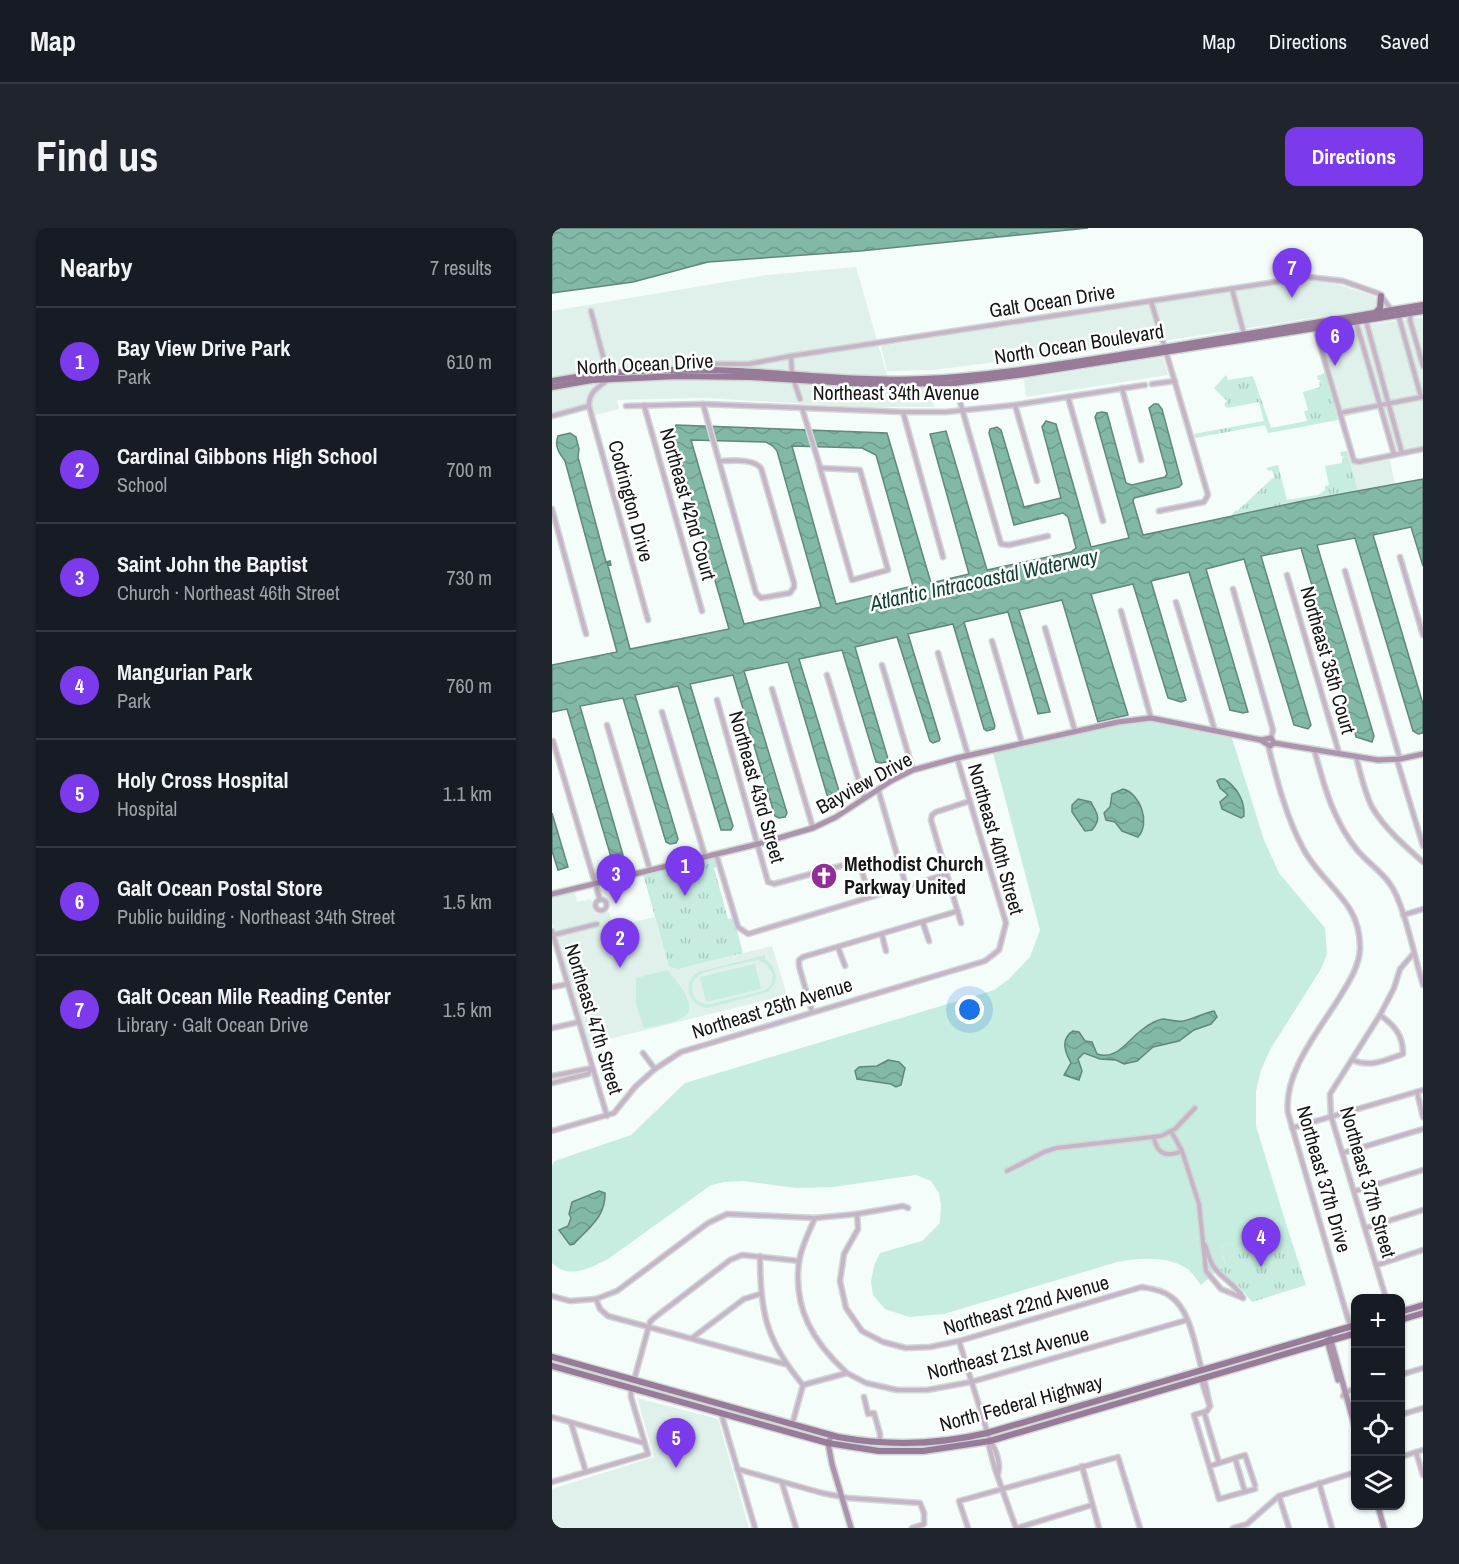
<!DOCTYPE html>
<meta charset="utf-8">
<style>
body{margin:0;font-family:"Archivo Narrow",sans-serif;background:#20242c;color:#f1f3f6}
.controls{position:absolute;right:18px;bottom:18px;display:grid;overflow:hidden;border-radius:12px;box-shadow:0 2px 4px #0004}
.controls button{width:54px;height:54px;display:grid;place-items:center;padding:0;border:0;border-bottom:2px solid #363941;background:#171b24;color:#f1f3f6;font:30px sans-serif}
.you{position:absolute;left:418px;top:782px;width:21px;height:21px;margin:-15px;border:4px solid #fff;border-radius:50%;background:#1a73e8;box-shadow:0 0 0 9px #1a73e833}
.badge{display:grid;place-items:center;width:39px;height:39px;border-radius:50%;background:#7c3aed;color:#fff;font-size:20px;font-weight:700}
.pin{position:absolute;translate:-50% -50px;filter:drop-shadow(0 2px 3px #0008)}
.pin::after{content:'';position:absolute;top:32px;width:21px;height:18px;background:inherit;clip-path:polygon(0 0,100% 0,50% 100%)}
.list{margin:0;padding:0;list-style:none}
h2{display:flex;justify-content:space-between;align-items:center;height:78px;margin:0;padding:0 24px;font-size:26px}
h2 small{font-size:20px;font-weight:400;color:#9ea1a6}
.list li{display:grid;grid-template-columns:39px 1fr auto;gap:18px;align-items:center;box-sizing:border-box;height:108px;padding:0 24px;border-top:2px solid #363941}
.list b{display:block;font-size:22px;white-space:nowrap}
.list p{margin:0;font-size:20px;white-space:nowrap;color:#9ea1a6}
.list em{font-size:20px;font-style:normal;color:#9ea1a6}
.icon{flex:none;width:33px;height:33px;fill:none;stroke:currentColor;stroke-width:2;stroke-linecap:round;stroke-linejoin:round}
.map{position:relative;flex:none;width:871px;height:1300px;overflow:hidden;border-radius:12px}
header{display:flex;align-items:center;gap:36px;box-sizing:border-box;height:84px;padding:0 30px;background:#171b24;border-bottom:2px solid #363941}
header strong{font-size:28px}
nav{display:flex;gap:33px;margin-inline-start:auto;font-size:21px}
.intro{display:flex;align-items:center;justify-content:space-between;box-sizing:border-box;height:144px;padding:0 36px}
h1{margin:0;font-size:42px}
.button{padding:15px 27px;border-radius:12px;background:#7c3aed;color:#fff;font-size:21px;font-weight:700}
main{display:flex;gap:36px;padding:0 36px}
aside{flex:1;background:#171b24;border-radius:12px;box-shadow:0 2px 4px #0004}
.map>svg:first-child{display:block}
.built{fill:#e0f1eb}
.grass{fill:#c6eddf;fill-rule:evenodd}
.park{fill:url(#park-tufts)}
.water{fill:url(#water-waves);stroke:#61887b;stroke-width:1.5;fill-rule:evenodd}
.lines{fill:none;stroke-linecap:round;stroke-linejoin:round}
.street-casing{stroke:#d1d8d6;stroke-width:7}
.secondary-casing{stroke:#d1d8d6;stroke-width:8}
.primary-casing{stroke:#d1d8d6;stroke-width:9}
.street{stroke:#c6b5c6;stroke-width:4}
.secondary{stroke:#ab94ac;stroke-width:5}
.primary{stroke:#987b99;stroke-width:6}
.labels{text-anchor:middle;stroke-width:5;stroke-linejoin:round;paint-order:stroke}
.street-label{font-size:20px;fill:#151716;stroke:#fff}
.poi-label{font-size:20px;font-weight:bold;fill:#151716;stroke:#fff;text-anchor:start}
.water-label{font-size:21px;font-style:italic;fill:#114134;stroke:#fff}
</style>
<header>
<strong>Map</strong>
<nav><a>Map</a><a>Directions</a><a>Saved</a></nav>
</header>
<div class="intro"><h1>Find us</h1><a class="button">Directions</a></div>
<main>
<aside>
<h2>Nearby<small>7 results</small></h2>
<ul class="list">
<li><span class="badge">1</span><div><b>Bay View Drive Park</b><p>Park</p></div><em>610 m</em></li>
<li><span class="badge">2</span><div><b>Cardinal Gibbons High School</b><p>School</p></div><em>700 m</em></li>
<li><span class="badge">3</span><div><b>Saint John the Baptist</b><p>Church · Northeast 46th Street</p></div><em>730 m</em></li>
<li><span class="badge">4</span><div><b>Mangurian Park</b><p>Park</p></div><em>760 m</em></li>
<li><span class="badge">5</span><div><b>Holy Cross Hospital</b><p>Hospital</p></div><em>1.1 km</em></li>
<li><span class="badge">6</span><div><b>Galt Ocean Postal Store</b><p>Public building · Northeast 34th Street</p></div><em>1.5 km</em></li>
<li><span class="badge">7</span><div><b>Galt Ocean Mile Reading Center</b><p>Library · Galt Ocean Drive</p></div><em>1.5 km</em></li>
</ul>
</aside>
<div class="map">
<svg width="871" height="1300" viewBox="0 0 871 1300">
<defs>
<pattern id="park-tufts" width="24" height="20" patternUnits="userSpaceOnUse" patternTransform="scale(1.5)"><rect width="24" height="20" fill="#c6eddf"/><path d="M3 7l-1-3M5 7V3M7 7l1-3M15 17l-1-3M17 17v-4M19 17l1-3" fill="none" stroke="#a9cabf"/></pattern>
<pattern id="water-waves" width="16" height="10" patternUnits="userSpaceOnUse" patternTransform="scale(1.5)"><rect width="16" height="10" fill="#81b8a6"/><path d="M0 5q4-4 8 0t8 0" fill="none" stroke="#6f9d8e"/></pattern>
</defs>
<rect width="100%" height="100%" fill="#f5fdfa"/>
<!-- built -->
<g class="built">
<path d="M304 39 335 147H298L303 163V160H377L382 179H308L152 170 65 172 67 181 43 187 40 177 34 176 0 186V83L215 47Z"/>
<path d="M756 52 788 57 822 68 826 70 827 77 824 80 811 82 605 114 381 142 335 143 329 118Z"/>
<path d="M871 89V218L839 223 828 181 792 189 768 104Z"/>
<path d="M611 129 616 147 474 169 472 151Z"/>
<path d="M838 232 843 256 806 263 798 233 805 238Z"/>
<path d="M22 662 25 674 39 671 44 686 57 684 60 696 75 693 76 695 103 689 117 739 127 741 220 718 235 767 37 816 0 695V668Z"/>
<path d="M85 1170 166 1191 197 1300H0V1261L102 1229Z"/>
</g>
<!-- grass -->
<g class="grass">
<path d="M583 494H599L680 510 712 612 727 645 773 700 775 726 769 741 719 820 709 842 704 863V898L735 999 669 1018 673 1036 649 1057C645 1052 641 1046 637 1042 617 1027 587 1030 565 1034L392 1086 357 1089 333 1081 321 1067 319 1054 322 1038 328 1025 370 1013 388 995 389 977 387 965 379 953 364 947 282 959 244 960 192 953 172 954 159 957 56 1031C38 1040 17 1052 0 1035V937L3 933 79 907 133 855 442 762 457 751 478 729 488 702 441 525Z"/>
<path d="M213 727V731L220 737 224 748 223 755 216 764 156 780C136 777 129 756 146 744ZM206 732 214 736 221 746 219 757 212 763 158 776C151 776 145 775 142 769 138 762 140 752 146 748 155 741 193 735 206 732Z"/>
<path d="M203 736 209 761 154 774 148 749Z"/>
<path d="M115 742C125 753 151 782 128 791 117 796 103 798 92 800L84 776V750Z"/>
</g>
<!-- park -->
<g class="park">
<path d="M773 145 786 192 716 205 713 197 643 210 642 206 712 193 707 174 675 180 672 177 675 173 662 160 674 147 676 152 701 148 719 200 755 193 752 184 756 182 751 164 768 159 767 154 769 152H766L765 148Z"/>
<path d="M795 223 806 263 681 288 680 286 684 282 685 283 722 249 720 242 717 243 714 240 726 237 735 272 766 267 773 262V258L777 257 773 238 790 235V230L793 229 789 228 788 224Z"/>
<path d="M159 629 164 632 166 638 162 640 176 691 182 690 191 725 127 741 117 739 91 646Z"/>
<path d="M735 999 754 1057 700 1074 686 1057 666 1043 673 1035 669 1018Z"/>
</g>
<!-- water -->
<g class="water">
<path d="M0 0H536L308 23 156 34 81 54 0 65Z"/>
<path d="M602 176H606L610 181 630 256 627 259 582 270 581 273 591 307 751 273 871 251V338L859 299 821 307 871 476V505L866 506 861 503 803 310 765 317 822 508 820 514 804 509 749 320 709 328 759 497 756 501 742 497 692 331 654 341 696 484 691 485 678 482 637 344 599 353 634 472 629 474 616 470 581 356 539 366 576 487 546 494 510 372 467 382 498 484 486 486 456 384 412 394 443 498 442 501 435 503 432 501 401 396 356 406 388 511 387 513 381 515 378 513 345 409 303 419 336 531 334 534 328 535 324 534 290 422 247 431 287 563 285 567 279 569 275 567 236 434 192 443 235 585 233 589 227 590 223 588 181 447 138 456 181 598 179 602H169L126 458 83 467 126 611 124 615 118 616 114 614 71 470 28 478 71 627 59 629 15 481 0 484V437L65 424 13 233C7 225 2 218 6 208L18 205 24 209 27 221 26 229 54 334 58 333 59 337 56 338 55 334 78 421 177 401 120 203 124 197 335 205 379 355 417 346 378 206 394 203 435 342 519 324 524 320 516 289 511 285 462 297 437 205 438 201 445 199 449 202 472 279 509 270 490 199 494 193 504 196 539 319 577 310 543 189 545 185 550 184 555 185 574 255 580 257 613 249 615 246 597 180ZM139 212 214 214 221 218 225 223 269 379 192 396ZM240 218 310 220 324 227 361 358 284 376Z"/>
<path d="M668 551H672C685 559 693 573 692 588L689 590 670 581 668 574 676 567 668 560 665 553Z"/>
<path d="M571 561C588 565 599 595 586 609L570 603 563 594 554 592 552 585 558 579 560 566Z"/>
<path d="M526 571 539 574C545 586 550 590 540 602L533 603 520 584V577Z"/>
<path d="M0 585 16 639 6 642 0 623Z"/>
<path d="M662 783 665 789 659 796 642 802 627 813 601 819 585 833 572 836 564 832 548 831 532 825 526 831 530 843 527 852 512 847 519 835C513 824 508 811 521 803L527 804 533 813 540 814 545 826C566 833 576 811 591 801 596 797 606 791 612 791 619 792 624 794 631 793 642 791 651 785 662 783Z"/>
<path d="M336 832 347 834 353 840 349 857 344 859 339 856 305 851 303 843 307 839 325 838Z"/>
<path d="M47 963 53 965C54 989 36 1000 22 1016L18 1017 7 1002 16 998 19 990 17 986 20 974Z"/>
</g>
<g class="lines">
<defs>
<g id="street">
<path d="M680 61 692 106"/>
<path d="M599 73 656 267 652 274 607 283"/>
<path d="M39 83 57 151C47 159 37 163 37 178L96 392"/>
<path d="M859 85 858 92 871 138"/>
<path d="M846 86 869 169"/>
<path d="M807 91 805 97 842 226"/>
<path d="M814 93 850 225"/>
<path d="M763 100 802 233 807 234 871 221"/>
<path d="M239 128 240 147 248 171"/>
<path d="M152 140 163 136H197L239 128 756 49 791 53 828 66 840 83"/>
<path d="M402 153 449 316 457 317 496 308"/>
<path d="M600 156 623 153"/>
<path d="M570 160 589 232"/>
<path d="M516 169 551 293"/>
<path d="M151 176 204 365 209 370 238 365 242 359V355L209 240C200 230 179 233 167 233"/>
<path d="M92 177 150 383"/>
<path d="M463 177 485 253"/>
<path d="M74 178 151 176 351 184H394L463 177 593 157"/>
<path d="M250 180 268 239"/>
<path d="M351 184 391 329"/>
<path d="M788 185 870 169"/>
<path d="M0 188 37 178"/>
<path d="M268 240 308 242 336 342 300 352Z"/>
<path d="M0 281 34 406"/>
<path d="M848 329 871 407"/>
<path d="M793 343 848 531"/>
<path d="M735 347 787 525"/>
<path d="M681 361 721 502 719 510"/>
<path d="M624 374 663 503"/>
<path d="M569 383 599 490"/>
<path d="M493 400 523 503"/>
<path d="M440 413 470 515"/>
<path d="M386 425 416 527"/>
<path d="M330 437 361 542"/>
<path d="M275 447 312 570"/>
<path d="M220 461 261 600"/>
<path d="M165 472 216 654 222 656 303 634 308 637 318 669"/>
<path d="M110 484 153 628"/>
<path d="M55 497 98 642"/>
<path d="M1 513 48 672"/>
<path d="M716 517C725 553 735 592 753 624 774 660 809 674 808 721 807 738 798 752 789 767 769 800 731 844 736 885L798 1098"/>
<path d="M762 521C772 558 781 592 805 622 815 634 829 643 838 656 852 675 863 731 871 757"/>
<path d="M804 529C809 546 812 563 820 579 833 601 852 617 871 634"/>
<path d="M845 532 871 618"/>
<path d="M326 561 354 658"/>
<path d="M164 626 186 699 196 706 395 646"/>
<circle cx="49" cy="677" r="5.5"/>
<path d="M851 687 871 681"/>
<path d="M371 695 377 713"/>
<path d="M409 695 379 592 380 587 384 584 418 573"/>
<path d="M0 703 55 888"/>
<path d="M1 707 45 696"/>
<path d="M330 707 334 723"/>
<path d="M286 719 293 738"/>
<path d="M0 759 16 756"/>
<path d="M260 784 247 738V732L251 729 406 683"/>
<path d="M0 800 27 794"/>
<path d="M91 825 103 841"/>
<path d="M800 832C819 840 833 832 851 826 851 807 843 798 828 787"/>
<path d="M0 848 40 840"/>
<path d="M0 855 36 846 40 840"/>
<path d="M865 864 871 889"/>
<path d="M740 900 871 862"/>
<path d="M0 903 62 885 83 859 103 841 129 824 433 733 447 722 454 695 405 530"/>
<path d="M619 903 630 923 647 976 654 1043 669 1061 691 1070"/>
<path d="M602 910C605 927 615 929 630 923"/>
<path d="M791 925 871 901"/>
<path d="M455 943 492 924 504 920 609 908 623 901 643 880"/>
<path d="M803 963 871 942"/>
<path d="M305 986 306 1001 292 1026 288 1053 294 1080 310 1103 331 1114 354 1120 378 1119 407 1113 590 1059C600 1061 610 1062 618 1068 639 1082 643 1119 650 1142"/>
<path d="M263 990C257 1004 249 1019 247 1034 241 1080 261 1114 294 1144"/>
<path d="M814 1000 871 982"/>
<path d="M653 1017C656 1024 657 1033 662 1039 671 1052 684 1056 691 1070"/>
<path d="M208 1028C208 1084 214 1113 251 1157"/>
<path d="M825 1037 871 1022"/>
<path d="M0 1068 18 1073 44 1071 48 1081 56 1088 233 1136"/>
<path d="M834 1070 779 888 778 866 828 787 842 760 848 741 861 726"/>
<path d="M44 1071 65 1063 156 995 175 986 263 990 305 986 351 978 356 980"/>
<path d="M140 1110 192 1071 208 1066"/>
<path d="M407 1113 438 1213C444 1221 449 1236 446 1246"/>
<path d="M848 1147 871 1140"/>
<path d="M652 1150 658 1178"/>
<path d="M649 1151 657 1176"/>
<path d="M82 1152 98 1094 102 1090 178 1032 190 1027 247 1033"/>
<path d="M251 1157 295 1145 314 1155 345 1162H375L419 1154 635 1092"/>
<path d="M791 1168 793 1164 804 1161"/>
<path d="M312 1169 316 1186 322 1185 328 1206V1214"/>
<path d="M658 1178 655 1183 642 1187 667 1271 703 1261"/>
<path d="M652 1184 667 1235"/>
<path d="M169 1185 203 1300"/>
<path d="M848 1187 871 1180"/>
<path d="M0 1189 92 1215"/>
<path d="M19 1195 34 1244"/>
<path d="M240 1197 251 1157"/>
<path d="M438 1213 437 1218 443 1241 464 1300"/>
<path d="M864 1224 871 1247"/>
<path d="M848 1229 871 1222"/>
<path d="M683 1230 693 1264"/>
<path d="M530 1238 547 1300"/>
<path d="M658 1238 693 1227 703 1257"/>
<path d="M185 1241 270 1265 296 1270 368 1275 372 1285V1296L360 1300"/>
<path d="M0 1254 96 1226 79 1169V1161"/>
<path d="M230 1255 244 1300"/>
<path d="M767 1255 780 1300"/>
<path d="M727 1268 737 1300"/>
<path d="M416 1300 407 1273 566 1229 588 1300"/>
<path d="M465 1300 540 1277"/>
<path d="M681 1300 695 1296 727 1268 804 1244"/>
</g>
<g id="secondary">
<path d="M710 513 718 518 722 515 826 532 848 531 871 526"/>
<path d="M0 666 206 616 261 600 284 589 339 553 361 542 405 530 566 494 599 490 709 512 719 510 722 515"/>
<path d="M778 1109 804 1203"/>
<path d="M775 1112 786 1152"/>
<path d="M280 1207 276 1215 280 1236 299 1300"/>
<path d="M826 1278 832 1300"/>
</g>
<g id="primary">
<path d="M823 85 828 80 829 68"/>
<path d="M0 153C60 142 124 140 185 143 247 146 308 154 370 151 441 148 511 136 581 125 678 109 774 93 871 77"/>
<path d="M0 159 40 152 126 148 199 149 315 156 402 155 473 146 871 83"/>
<path d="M848 1084 871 1077"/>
<path d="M848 1092 871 1085"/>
<path d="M0 1129 286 1209C336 1218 385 1217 435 1205L804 1097"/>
<path d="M0 1138 276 1215 327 1223H371L438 1213 804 1105"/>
</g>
</defs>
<!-- street casing -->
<use href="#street" class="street-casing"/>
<!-- secondary casing -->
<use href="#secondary" class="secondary-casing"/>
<!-- primary casing -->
<use href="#primary" class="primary-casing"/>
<!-- street -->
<use href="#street" class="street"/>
<!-- secondary -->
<use href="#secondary" class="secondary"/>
<!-- primary -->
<use href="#primary" class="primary"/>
</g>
<!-- icons -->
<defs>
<symbol id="church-disc" viewBox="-11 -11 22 22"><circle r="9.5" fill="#902f97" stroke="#fff"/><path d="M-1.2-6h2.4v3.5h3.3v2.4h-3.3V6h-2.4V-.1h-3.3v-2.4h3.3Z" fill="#fff"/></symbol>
</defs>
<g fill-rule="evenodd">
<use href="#church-disc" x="257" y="633" width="30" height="30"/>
</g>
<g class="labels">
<!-- street labels -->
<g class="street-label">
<text transform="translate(500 73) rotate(-9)" y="7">Galt Ocean Drive</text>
<text transform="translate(527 116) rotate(-9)" y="7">North Ocean Boulevard</text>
<text transform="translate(93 136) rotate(-3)" y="7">North Ocean Drive</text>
<text x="344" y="172">Northeast 34th Avenue</text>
<text transform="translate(79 273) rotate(75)" y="7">Codrington Drive</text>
<text transform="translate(136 276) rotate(74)" y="7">Northeast 42nd Court</text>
<text transform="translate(776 432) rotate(74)" y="7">Northeast 35th Court</text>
<text transform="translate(312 555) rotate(-29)" y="7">Bayview Drive</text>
<text transform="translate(205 559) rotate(74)" y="7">Northeast 43rd Street</text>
<text transform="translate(444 611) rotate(74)" y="7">Northeast 40th Street</text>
<text transform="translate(220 780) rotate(-17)" y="7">Northeast 25th Avenue</text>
<text transform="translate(42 791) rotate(73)" y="7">Northeast 47th Street</text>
<text transform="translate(772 951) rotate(74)" y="7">Northeast 37th Drive</text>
<text transform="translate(816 954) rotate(74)" y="7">Northeast 37th Street</text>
<text transform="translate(474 1077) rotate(-16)" y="7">Northeast 22nd Avenue</text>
<text transform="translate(456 1125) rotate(-14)" y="7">Northeast 21st Avenue</text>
<text transform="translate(469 1175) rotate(-15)" y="7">North Federal Highway</text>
</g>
<!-- poi labels -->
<g class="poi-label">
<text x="292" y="643">Methodist Church<tspan x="292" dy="23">Parkway United</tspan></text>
</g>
<!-- water labels -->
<g class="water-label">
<text transform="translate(432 352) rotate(-12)" y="7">Atlantic Intracoastal Waterway</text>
</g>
</g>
</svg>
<div class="controls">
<button>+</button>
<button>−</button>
<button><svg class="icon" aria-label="locate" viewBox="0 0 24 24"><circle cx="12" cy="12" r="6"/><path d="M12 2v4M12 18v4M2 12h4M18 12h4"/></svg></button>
<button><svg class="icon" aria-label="layers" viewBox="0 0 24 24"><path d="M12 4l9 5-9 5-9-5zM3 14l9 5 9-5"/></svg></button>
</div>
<div class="you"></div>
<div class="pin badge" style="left:133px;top:668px">1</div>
<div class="pin badge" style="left:68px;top:740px">2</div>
<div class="pin badge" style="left:64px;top:676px">3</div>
<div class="pin badge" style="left:709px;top:1039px">4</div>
<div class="pin badge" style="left:124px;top:1240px">5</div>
<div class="pin badge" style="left:783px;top:138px">6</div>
<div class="pin badge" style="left:740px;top:70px">7</div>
</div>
</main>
